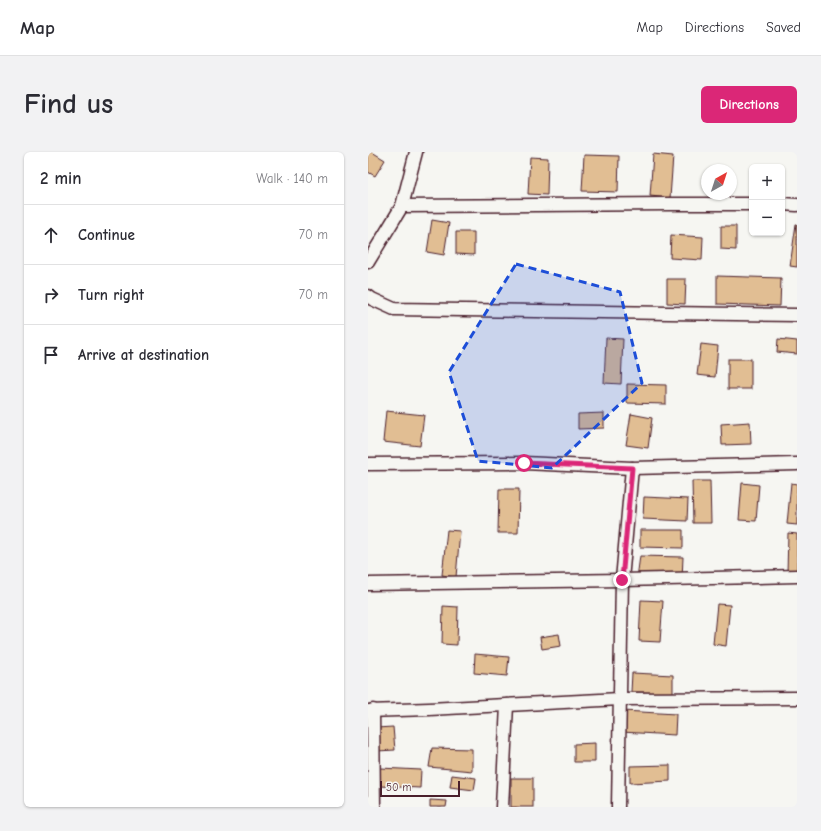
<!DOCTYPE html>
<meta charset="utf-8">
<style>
body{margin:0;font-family:"Comic Neue",sans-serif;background:#f2f2f3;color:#2b2b33}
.controls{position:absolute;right:12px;top:12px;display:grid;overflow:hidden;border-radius:6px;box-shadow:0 1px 3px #0004}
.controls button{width:36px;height:36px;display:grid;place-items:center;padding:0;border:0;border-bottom:1px solid #e1e1e2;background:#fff;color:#2b2b33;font:20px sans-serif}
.compass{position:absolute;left:333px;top:12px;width:36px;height:36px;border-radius:50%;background:#fff;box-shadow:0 1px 3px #0004;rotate:39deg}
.scale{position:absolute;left:12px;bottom:10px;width:80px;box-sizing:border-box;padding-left:4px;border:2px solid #4a1f2b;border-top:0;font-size:11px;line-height:14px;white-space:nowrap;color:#4a1f2b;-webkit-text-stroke:3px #f6f6f2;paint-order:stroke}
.stop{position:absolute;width:12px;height:12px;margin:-9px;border:3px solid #db2777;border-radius:50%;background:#fff}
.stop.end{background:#db2777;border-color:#fff;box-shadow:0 1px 4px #0008}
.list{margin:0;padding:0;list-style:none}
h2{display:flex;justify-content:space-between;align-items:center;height:52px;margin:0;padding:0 16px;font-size:17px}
h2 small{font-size:13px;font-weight:400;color:#7c7c81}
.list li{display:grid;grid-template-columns:26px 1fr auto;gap:12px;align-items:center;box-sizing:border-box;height:60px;padding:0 16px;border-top:1px solid #e1e1e2}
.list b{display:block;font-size:15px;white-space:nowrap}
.list em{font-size:13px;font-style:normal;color:#7c7c81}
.icon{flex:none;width:22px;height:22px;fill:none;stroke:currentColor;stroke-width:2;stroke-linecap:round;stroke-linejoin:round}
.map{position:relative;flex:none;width:429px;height:655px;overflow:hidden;border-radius:6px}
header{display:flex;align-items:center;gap:24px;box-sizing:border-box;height:56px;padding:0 20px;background:#fff;border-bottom:1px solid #e1e1e2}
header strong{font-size:19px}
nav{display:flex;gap:22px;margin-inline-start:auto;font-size:14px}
.intro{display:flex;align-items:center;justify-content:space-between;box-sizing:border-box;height:96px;padding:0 24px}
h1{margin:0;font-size:28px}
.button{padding:10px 18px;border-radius:6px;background:#db2777;color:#fff;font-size:14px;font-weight:700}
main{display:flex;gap:24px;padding:0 24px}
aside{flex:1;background:#fff;border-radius:6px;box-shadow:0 1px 3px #0004}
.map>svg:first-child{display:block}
.building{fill:#e1be93;stroke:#4a1f2b}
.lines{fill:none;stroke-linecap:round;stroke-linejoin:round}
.street-casing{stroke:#4a1f2b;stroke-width:15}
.street{stroke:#f6f6f2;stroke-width:12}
.route{stroke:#db2777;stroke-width:5}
.marked{fill:#1d4ed8;fill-opacity:0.2;stroke:#1d4ed8;stroke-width:3;stroke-dasharray:8 5;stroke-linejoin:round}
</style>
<header>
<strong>Map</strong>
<nav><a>Map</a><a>Directions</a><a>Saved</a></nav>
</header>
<div class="intro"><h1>Find us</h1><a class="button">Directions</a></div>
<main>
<aside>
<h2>2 min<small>Walk · 140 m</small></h2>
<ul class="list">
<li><svg class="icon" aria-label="ahead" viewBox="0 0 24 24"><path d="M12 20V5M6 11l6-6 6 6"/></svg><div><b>Continue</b></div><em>70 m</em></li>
<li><svg class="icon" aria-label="right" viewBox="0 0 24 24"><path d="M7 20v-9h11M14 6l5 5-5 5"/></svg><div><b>Turn right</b></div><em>70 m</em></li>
<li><svg class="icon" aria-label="arrive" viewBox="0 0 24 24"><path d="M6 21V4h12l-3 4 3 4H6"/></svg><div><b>Arrive at destination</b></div></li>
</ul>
</aside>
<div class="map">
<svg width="429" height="655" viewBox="0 0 429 655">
<rect width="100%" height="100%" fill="#f6f6f2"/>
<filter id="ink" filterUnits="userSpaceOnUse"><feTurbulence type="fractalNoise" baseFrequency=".025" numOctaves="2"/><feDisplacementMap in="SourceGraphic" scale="8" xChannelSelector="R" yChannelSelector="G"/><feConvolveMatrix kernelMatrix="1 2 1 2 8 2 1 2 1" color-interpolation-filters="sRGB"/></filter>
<g filter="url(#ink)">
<!-- building -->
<g class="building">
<path d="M0 0H4L17 8 7 24 0 20Z"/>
<path d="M285 2 305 4 302 46 282 44Z"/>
<path d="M216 3 251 4 250 40 214 39Z"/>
<path d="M162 5 180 6 179 43 160 42Z"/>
<path d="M64 68 81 71 76 103 59 100Z"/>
<path d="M428 72H429V115L422 114Z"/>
<path d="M353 74H368V98L353 97Z"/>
<path d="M88 80H106V103L88 102Z"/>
<path d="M303 83 335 85 334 108 302 106Z"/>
<path d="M349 124 413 126 412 154 349 152Z"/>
<path d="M299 127H318L317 152 299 151Z"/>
<path d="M238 186 255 187 253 232 236 231Z"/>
<path d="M410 187 429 189V202L409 200Z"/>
<path d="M333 192 350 194 347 225 329 223Z"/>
<rect x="360" y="207" width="23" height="30"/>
<path d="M259 232 298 233V252L259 251Z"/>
<path d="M18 259 56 263 52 294 15 290Z"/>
<path d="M236 261V276L210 277V262Z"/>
<path d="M263 262 284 266 280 296 258 293Z"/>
<path d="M382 270 383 292 354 293 353 272Z"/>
<path d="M324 329H342L343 371H325Z"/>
<path d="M374 331 391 333 388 369 371 368Z"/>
<path d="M423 331 429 332V373L419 372Z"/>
<path d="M131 337H151L150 381H130Z"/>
<path d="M276 345 320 347 319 369 275 367Z"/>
<path d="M79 378 92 379 88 425 74 423Z"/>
<path d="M272 378H315V396L272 395Z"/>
<path d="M420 381 429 382V421H419Z"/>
<path d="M272 404 315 405 314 428 269 426Z"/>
<path d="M273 448 295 449 292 490 271 489Z"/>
<path d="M349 452 362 453 358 494 345 492Z"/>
<path d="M75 454 90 455 89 493 74 492Z"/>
<path d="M191 482 193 494 174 497 172 485Z"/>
<path d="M107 502 141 505 139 524 106 521Z"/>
<path d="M264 521 305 523V541L263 540Z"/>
<path d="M255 559 308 562 307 583 253 580Z"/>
<path d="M25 575 27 598 9 599 8 576Z"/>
<path d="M227 591V610H206V592Z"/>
<path d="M64 596 104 597V619L61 615Z"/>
<path d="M302 613V629L262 631V614Z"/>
<path d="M12 616 53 618 52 636 12 634Z"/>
<path d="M84 623 108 626 106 638 82 635Z"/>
<rect x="143" y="626" width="22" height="29"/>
<path d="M62 648 79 649 78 655H62Z"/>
</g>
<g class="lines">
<defs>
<g id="street">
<path d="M414 52 429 53"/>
<path d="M34 54 301 52H384"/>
<path d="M0 110 34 54 48 0"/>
<path d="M0 144 4 147 26 157 429 163"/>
<path d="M0 312 156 311 264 316 429 312"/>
<path d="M0 432 254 428 429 424"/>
<path d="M5 558 6 655"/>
<path d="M0 559 61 557 252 547 429 546"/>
<path d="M134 655 139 553"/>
<path d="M250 655 254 428 264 316"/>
</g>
</defs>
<!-- street casing -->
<use href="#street" class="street-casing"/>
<!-- street -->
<use href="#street" class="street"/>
</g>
</g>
<g class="lines" filter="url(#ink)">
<!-- route -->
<path class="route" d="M156 311 264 316 254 428"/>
</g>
<!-- marked area -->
<path class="marked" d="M148 112 252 140 274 231 184 316 110 309 81 220Z"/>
</svg>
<div class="controls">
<button>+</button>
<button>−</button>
</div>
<svg class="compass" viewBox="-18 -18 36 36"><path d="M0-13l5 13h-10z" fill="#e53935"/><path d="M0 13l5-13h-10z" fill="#7c7c81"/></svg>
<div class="scale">50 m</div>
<div class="stop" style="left:156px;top:311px"></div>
<div class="stop end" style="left:254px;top:428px"></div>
</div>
</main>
